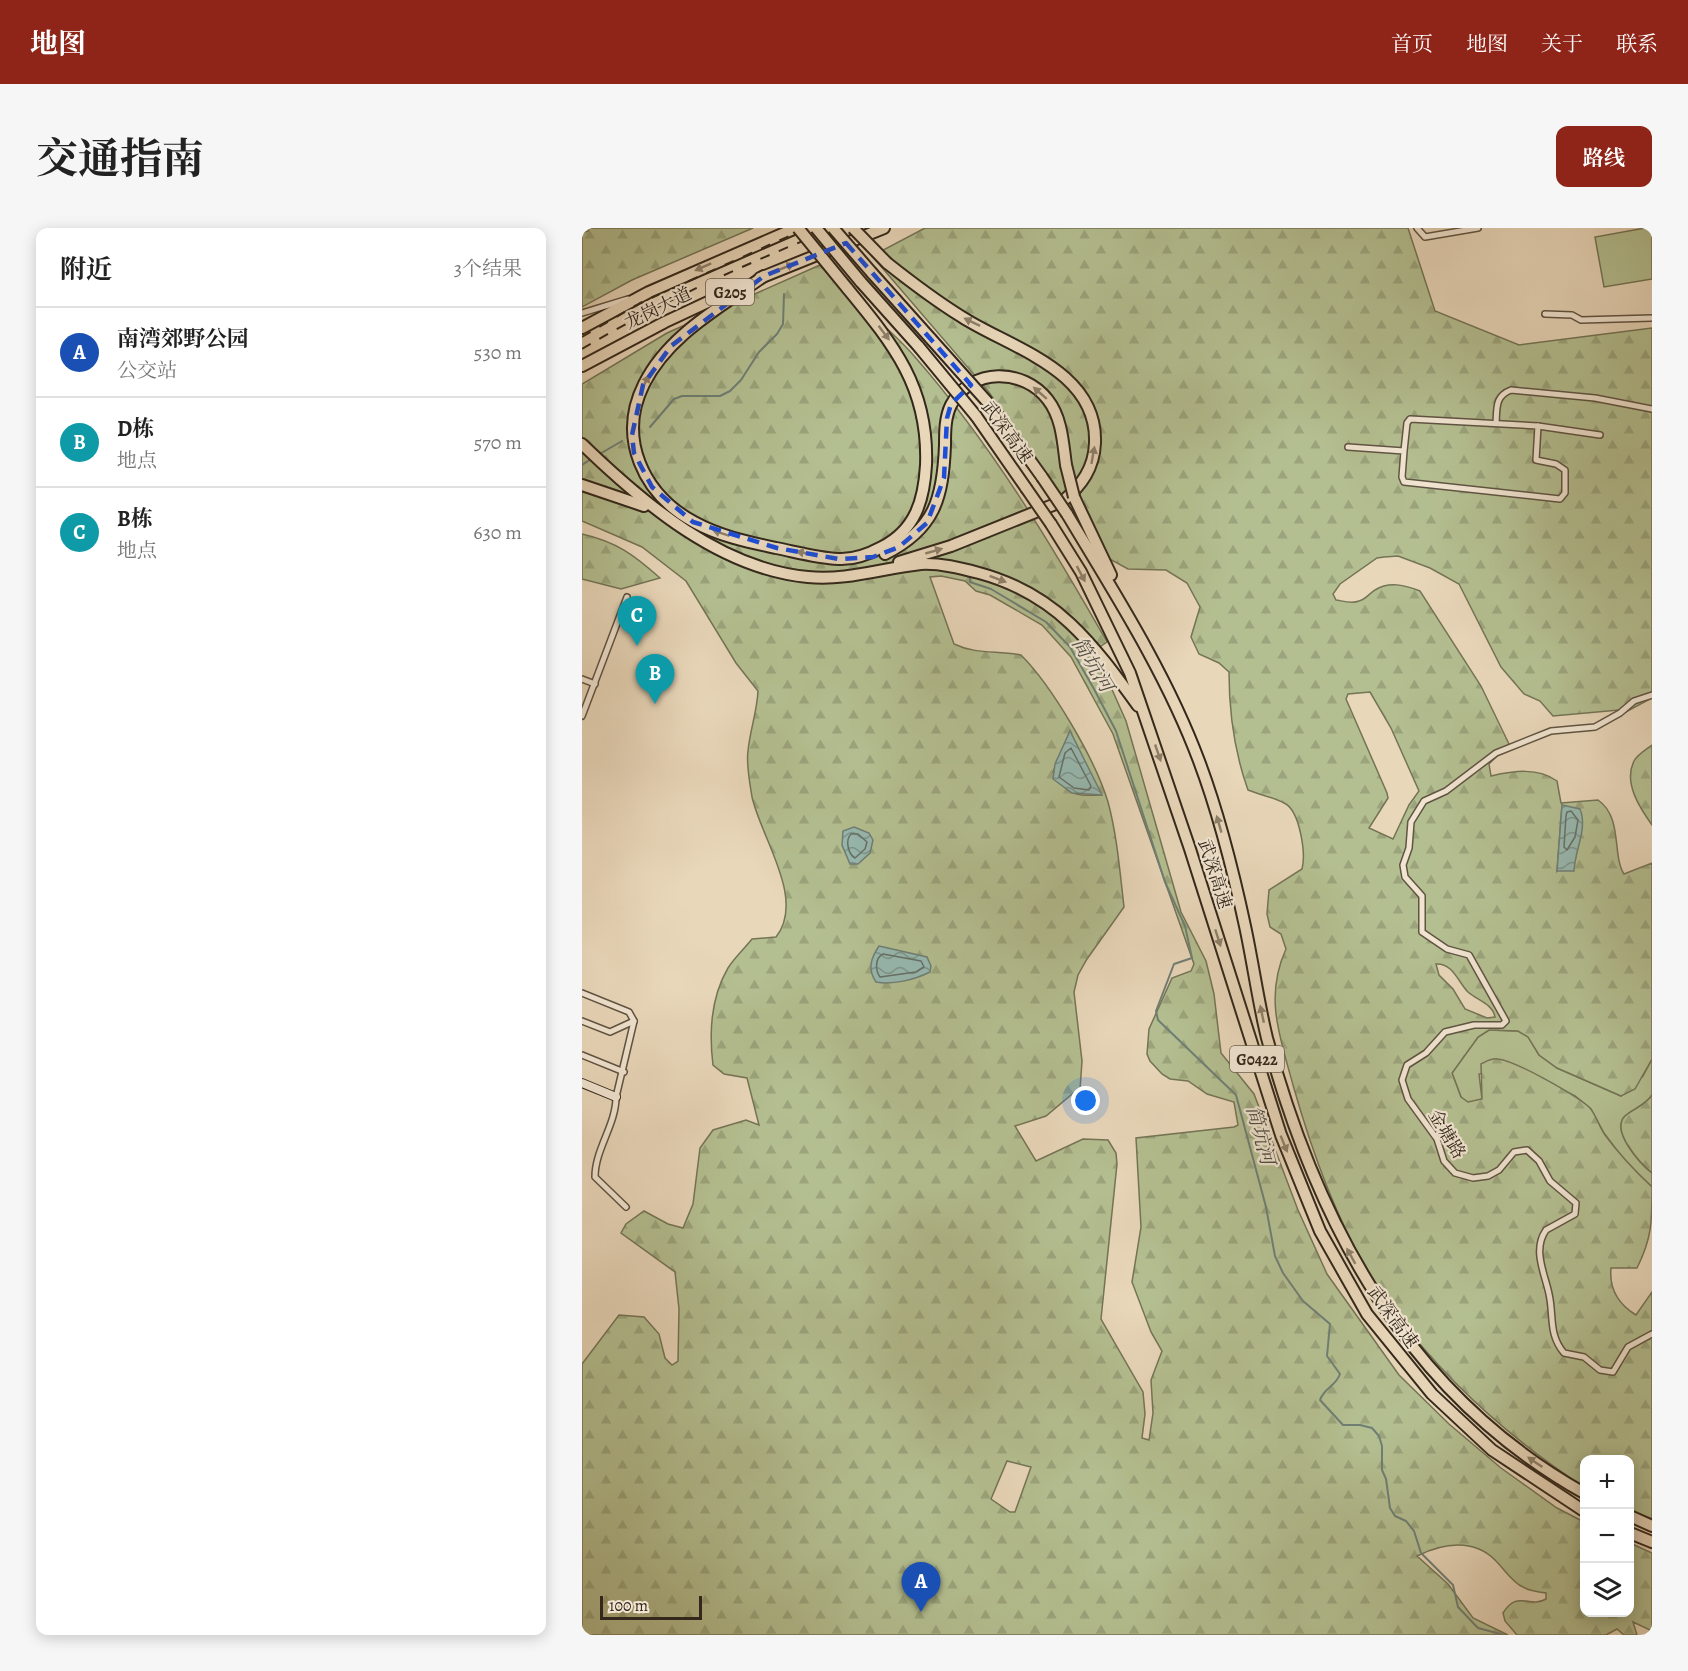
<!DOCTYPE html>
<html lang="zh">
<meta charset="utf-8">
<style>
body{margin:0;font-family:Alegreya,"Noto Serif SC",serif;background:#f6f6f6;color:#222}
.controls{position:absolute;right:18px;bottom:18px;display:grid;overflow:hidden;border-radius:12px;box-shadow:0 3px 15px #0003}
.controls button{width:54px;height:54px;display:grid;place-items:center;padding:0;border:0;border-bottom:2px solid #e0e0e0;background:#fff;color:#222;font:30px sans-serif}
.scale{position:absolute;left:18px;bottom:15px;width:102px;box-sizing:border-box;padding-left:6px;border:3px solid #33281b;border-top:0;font-size:16px;line-height:21px;white-space:nowrap;color:#33281b;-webkit-text-stroke:4px #f1e5d2;paint-order:stroke}
.you{position:absolute;left:504px;top:873px;width:21px;height:21px;margin:-15px;border:4px solid #fff;border-radius:50%;background:#1a73e8;box-shadow:0 0 0 9px #1a73e833}
.badge{display:grid;place-items:center;width:39px;height:39px;border-radius:50%;background:#8f2418;color:#fff;font-size:20px;font-weight:700}
.pin{position:absolute;translate:-50% -50px;filter:drop-shadow(0 2px 3px #0008)}
.pin::after{content:'';position:absolute;top:32px;width:21px;height:18px;background:inherit;clip-path:polygon(0 0,100% 0,50% 100%)}
.list{margin:0;padding:0;list-style:none}
h2{display:flex;justify-content:space-between;align-items:center;height:78px;margin:0;padding:0 24px;font-size:26px}
h2 small{font-size:20px;font-weight:400;color:#767676}
.list li{display:grid;grid-template-columns:39px 1fr auto;gap:18px;align-items:center;box-sizing:border-box;height:90px;padding:0 24px;border-top:2px solid #e0e0e0}
.list b{display:block;font-size:22px;white-space:nowrap}
.list p{margin:0;font-size:20px;white-space:nowrap;color:#767676}
.list em{font-size:20px;font-style:normal;color:#767676}
.icon{flex:none;width:33px;height:33px;fill:none;stroke:currentColor;stroke-width:2;stroke-linecap:round;stroke-linejoin:round}
.map{position:relative;flex:none;width:1070px;height:1407px;overflow:hidden;border-radius:12px}
header{display:flex;align-items:center;gap:36px;box-sizing:border-box;height:84px;padding:0 30px;background:#8f2418;color:#fff}
header strong{font-size:28px}
nav{display:flex;gap:33px;margin-inline-start:auto;font-size:21px}
.intro{display:flex;align-items:center;justify-content:space-between;box-sizing:border-box;height:144px;padding:0 36px}
h1{margin:0;font-size:42px}
.button{padding:15px 27px;border-radius:12px;background:#8f2418;color:#fff;font-size:21px;font-weight:700}
main{display:flex;gap:36px;padding:0 36px}
aside{flex:1;background:#fff;border-radius:12px;box-shadow:0 3px 15px #0003}
.map>svg:first-child{display:block}
.green{fill:#b4bf91;stroke:#747456;stroke-width:1.5}
.forest{fill:url(#forest-firs);stroke:#747456;stroke-width:1.5;fill-rule:evenodd}
.water{fill:url(#water-waves);stroke:#6f7f75;stroke-width:1.5}
.lines{fill:none;stroke-linecap:round;stroke-linejoin:round}
.shore{stroke:#657066;stroke-width:1.5}
.stream{stroke:#6f7f75;stroke-width:2}
.street-casing{stroke:#605443;stroke-width:8}
.secondary-casing{stroke:#33281b;stroke-width:10}
.highway-casing{stroke:#33281b;stroke-width:14}
.street{stroke:#f1e5d2;stroke-width:5}
.secondary{stroke:#f1e5d2;stroke-width:8}
.highway{stroke:#e9d7ba;stroke-width:10}
.rail{stroke:#33281b;stroke-width:2;stroke-dasharray:10 10;stroke-linecap:butt}
.highway-bridge-casing{stroke:#33281b;stroke-width:14;stroke-linecap:butt}
.highway-bridge{stroke:#e9d7ba;stroke-width:10}
.oneway{fill:#8e806a}
.marked{fill:none;stroke:#1d4ed8;stroke-width:4.5;stroke-dasharray:12 8;stroke-linejoin:round}
.labels{text-anchor:middle;stroke-width:4.5;stroke-linejoin:round;paint-order:stroke}
.shield{fill:#f1e5d2;stroke:#6c6152;stroke-width:1.5}
.shield-label{font-size:16px;font-weight:bold;fill:#33281b}
.street-label{font-size:18px;fill:#33281b;stroke:#f1e5d2}
.water-label{font-size:20px;font-style:italic;fill:#4c4c40;stroke:#f1e5d2}
</style>
<header>
<strong>地图</strong>
<nav><a>首页</a><a>地图</a><a>关于</a><a>联系</a></nav>
</header>
<div class="intro"><h1>交通指南</h1><a class="button">路线</a></div>
<main>
<aside>
<h2>附近<small>3个结果</small></h2>
<ul class="list">
<li><span class="badge" style="background:#1a4fb4">A</span><div><b>南湾郊野公园</b><p>公交站</p></div><em>530 m</em></li>
<li><span class="badge" style="background:#0f9aa8">B</span><div><b>D栋</b><p>地点</p></div><em>570 m</em></li>
<li><span class="badge" style="background:#0f9aa8">C</span><div><b>B栋</b><p>地点</p></div><em>630 m</em></li>
</ul>
</aside>
<div class="map">
<svg width="1070" height="1407" viewBox="0 0 1070 1407">
<defs>
<pattern id="forest-firs" width="22" height="20" patternUnits="userSpaceOnUse" patternTransform="scale(1.5)"><rect width="22" height="20" fill="#b4bf91"/><path d="M5 1l3.5 6h-7zM16 11l3.5 6h-7z" fill="#9ba47c"/></pattern>
<pattern id="water-waves" width="16" height="10" patternUnits="userSpaceOnUse" patternTransform="scale(1.5)"><rect width="16" height="10" fill="#97b9b1"/><path d="M0 5q4-4 8 0t8 0" fill="none" stroke="#7c968f"/></pattern>
</defs>
<rect width="100%" height="100%" fill="#e9d7ba"/>
<filter id="stains"><feTurbulence type="fractalNoise" baseFrequency=".00333" numOctaves="4"/><feColorMatrix values="0 0 0 0 .2 0 0 0 0 .09 0 0 0 0 .02 0 0 0 .5 -.17"/></filter>
<radialGradient id="worn" r=".72"><stop offset=".6" stop-color="#630" stop-opacity="0"/><stop offset="1" stop-color="#630" stop-opacity=".3"/></radialGradient>
<!-- green -->
<g class="green">
<path d="M1063 0H1070V51L1022 59 1013 9Z"/>
<path d="M907 802 936 803 946 808 957 827 975 840 1039 868 1061 848 1070 831V867C1063 878 1052 880 1043 888 1028 903 1059 936 1070 945V959L1042 932 1022 905 1009 881 993 868 934 838 897 846 900 871 886 875 879 869 870 845 896 809Z"/>
</g>
<!-- forest -->
<g class="forest">
<path d="M7 0H171L50 52 0 79V5L6 3Z"/>
<path d="M343 0H826L853 83 937 117 1070 100V470L1040 486 1037 482 971 488 958 473 942 466 919 439 877 356 848 340 816 328 802 329 795 330 758 356 751 366 754 372C761 373 770 376 777 373 783 372 788 365 793 362 807 353 823 357 838 363L899 458 927 516 925 523 917 526 907 536 909 548C931 543 956 539 975 553L979 575 1016 572C1041 589 1030 628 1042 646L1070 635V831L1053 861 1039 868 975 840 957 827 946 809 936 803 907 802 896 809 870 845 879 869 886 874 900 871 899 836C905 833 909 830 916 831 934 833 992 866 1007 879 1014 886 1017 899 1023 907 1037 926 1053 943 1070 959 1070 994 1070 1010 1055 1040H1029C1027 1061 1036 1076 1054 1087L1070 1064V1291L1048 1282V1232H1002V1259C930 1212 865 1154 813 1085 764 1020 733 935 711 857 698 809 682 769 704 721L699 706 688 699 685 686 687 662 720 641C724 626 718 582 702 575 691 569 678 567 666 562 652 523 647 485 647 444L637 435 617 426 609 409 618 379 605 355 584 342 546 341 522 328 406 163 290 28ZM788 464 809 500 837 563 827 577 811 611 787 600 806 570 805 565 764 471 766 466ZM980 577 998 610 993 623 975 643ZM854 736C871 735 876 754 886 764 895 772 911 776 913 789L905 790 883 781 871 761 857 747Z"/>
<path d="M238 37C267 71 305 96 333 129 409 216 468 314 525 414L507 426 528 457 544 493 599 684 624 733 632 766 639 825 672 866 716 982 745 1046 817 1147 867 1196 919 1240 975 1280 1002 1294V1384H1048V1315L1070 1325V1403L1051 1394 1055 1407H1042L1035 1401 1024 1407H935L923 1393 921 1385C936 1361 947 1381 964 1371V1365C956 1364 948 1363 941 1359 931 1355 922 1341 914 1333 892 1310 861 1315 835 1328L866 1356 891 1390 926 1407H0V1136L37 1087 62 1089 77 1106 83 1130 90 1137 96 1133 97 1081 93 1044 39 1005 44 996 62 983 86 996 101 1000 111 976 118 920 131 902 164 892 177 897 165 850 142 846 131 837C127 805 129 769 146 740 152 730 163 720 170 711L194 709C224 671 179 610 170 569 168 556 164 536 166 523 168 502 175 484 176 463L154 435 104 353 60 319 0 293V156L85 105ZM359 348 383 353 394 363 408 367 460 397 489 429 531 506 612 736 609 743 590 750 567 801 565 826 568 833 580 846 588 851 606 853 625 866 652 874 656 897 652 899 554 910 559 999 550 1054 569 1104 580 1123 569 1152 571 1185 567 1212 560 1210 563 1186 561 1164 519 1091 535 936 534 925 526 912 501 911 454 933 433 898 464 888 495 862H498L500 833 492 764 496 747 505 731 542 679C538 645 535 607 526 574 513 531 470 458 439 427 416 422 395 427 372 416L348 349ZM488 503 519 567C491 568 487 568 471 544ZM425 1233 449 1239 433 1284H428L409 1271Z"/>
<path d="M0 306C35 314 52 327 78 350L39 361 0 351Z"/>
<path d="M1070 517V597C1058 580 1041 555 1052 533 1055 527 1065 521 1070 517Z"/>
<path d="M1070 867V945C1059 936 1028 903 1043 888 1052 880 1063 878 1070 867Z"/>
</g>
<!-- water -->
<g class="water">
<path d="M488 503 520 567 490 565 471 551 473 536Z"/>
<path d="M980 577 998 581C1006 600 993 621 992 643H975Z"/>
<path d="M272 599 287 605 291 612 288 625 276 636H268L260 617 261 603Z"/>
<path d="M297 718 345 729 349 738 348 744C332 752 311 757 294 754 285 741 289 730 297 718Z"/>
</g>
<g class="lines">
<!-- shore -->
<g class="shore">
<path d="M489 520 509 558 507 562 492 560 477 549 483 525Z"/>
<path d="M989 583 996 592 993 609 985 622 982 619 984 588 985 584Z"/>
<path d="M269 606H276L285 614 283 621 273 630C266 626 263 612 269 606Z"/>
<path d="M301 726 339 733 342 739 334 744 298 749C293 742 293 730 301 726Z"/>
</g>
<!-- stream -->
<g class="stream">
<path d="M68 199 92 171 100 168H138L148 163 159 152 177 124 195 106 201 96 202 66"/>
<path d="M16 227 40 213"/>
<path d="M0 237 9 231"/>
<path d="M388 347V354L409 361 464 394 488 419 512 461 534 503 583 654 603 698 610 730 592 736 574 783 576 792 654 867 684 979 693 1028 701 1045 721 1073 748 1096 745 1128 758 1146C754 1158 742 1160 738 1172L761 1197H778L790 1200 797 1208 800 1218V1242L804 1251 808 1280 813 1288 824 1293 832 1303 839 1325 871 1357 876 1379 896 1400 922 1407"/>
</g>
<defs>
<g id="street">
<path d="M835 0 843 9 896 0"/>
<path d="M0 85 46 71"/>
<path d="M963 86 990 87 999 92 1070 90"/>
<path d="M914 195C915 180 913 168 929 162L1013 170 1070 181"/>
<path d="M956 198 1018 207"/>
<path d="M766 219 822 223 820 249 822 254 978 271 983 265V242L974 236 954 232 956 198 828 191 825 195 822 223"/>
<path d="M0 451 13 456"/>
<path d="M1070 467 1052 473 1038 485 1013 499 969 503 914 525 864 563 842 573 829 594 827 620 821 637 823 649 840 668V704L865 721 887 727 924 793 920 797H892L863 804 844 825 825 837 820 852 826 871 855 911 862 933 873 945 891 950 906 948 917 942 932 924 945 922 957 933 968 953 994 975 993 986 964 1002C950 1022 963 1046 967 1066 972 1087 966 1106 982 1125L1002 1129 1018 1142 1031 1144 1046 1119 1070 1106"/>
<path d="M0 488 45 369"/>
<path d="M0 765 47 784 52 793 34 869C34 897 13 921 13 949L44 979"/>
<path d="M0 793 28 804 52 793"/>
<path d="M0 827 42 844"/>
</g>
<path id="secondary" d="M0 855 34 869"/>
<g id="highway">
<path d="M305 35C329 54 354 73 380 89 428 120 516 142 513 215 512 240 500 257 481 273L369 318 317 334"/>
<path d="M290 45 349 111"/>
<path d="M182 48C139 79 86 107 62 156 35 210 61 266 112 294 137 308 166 314 194 320 214 324 236 330 256 331 271 332 287 326 300 319 333 302 342 273 344 237 347 160 312 117 265 60"/>
<path d="M178 50 302 0"/>
<path d="M278 53 337 119"/>
<path d="M0 100 67 64 214 0"/>
<path d="M0 138 83 94 158 59"/>
<path d="M409 178 460 249"/>
<path d="M394 188 444 260"/>
<path d="M0 216C61 275 138 341 226 349 264 353 301 340 339 336 358 335 378 340 397 345 475 366 511 416 556 478"/>
<path d="M0 257 62 278"/>
<path d="M492 269 529 347"/>
<path d="M485 286C533 366 584 445 617 533 637 586 651 642 663 698 671 735 676 773 685 810 736 999 827 1167 1002 1265"/>
<path d="M469 296 499 344 548 445 608 621 699 907 738 1003 785 1086 850 1166 910 1222 1002 1283"/>
<path d="M303 326C353 301 361 270 363 217 363 204 363 189 369 177 389 139 442 140 466 172 480 190 481 215 484 237"/>
<path d="M1048 1288 1070 1298"/>
<path d="M1048 1305 1070 1314"/>
</g>
</defs>
<!-- street casing -->
<use href="#street" class="street-casing"/>
<!-- secondary casing -->
<use href="#secondary" class="secondary-casing"/>
<!-- highway casing -->
<use href="#highway" class="highway-casing"/>
<!-- street -->
<use href="#street" class="street"/>
<!-- secondary -->
<use href="#secondary" class="secondary"/>
<!-- highway -->
<use href="#highway" class="highway"/>
<!-- rail -->
<g class="rail">
<path d="M0 109 58 75 225 0"/>
<path d="M0 121C81 73 165 35 253 0"/>
</g>
<defs>
<g id="highway-bridge">
<path d="M216 0 265 60"/>
<path d="M234 0 278 53"/>
<path d="M251 0 290 45"/>
<path d="M271 0 305 35"/>
<path d="M349 111 409 178"/>
<path d="M337 119 394 188"/>
<path d="M484 237 492 269"/>
<path d="M460 249 485 286"/>
<path d="M444 260 469 296"/>
</g>
</defs>
<!-- highway-bridge casing -->
<use href="#highway-bridge" class="highway-bridge-casing"/>
<!-- highway-bridge -->
<use href="#highway-bridge" class="highway-bridge"/>
</g>
<!-- one-way arrows -->
<defs><path id="oneway-solid" d="M-6-.8H1V-3.2L6.5 0L1 3.2V.8H-6Z" transform="scale(1.5)"/></defs>
<g class="oneway">
<use href="#oneway-solid" transform="translate(121 39) rotate(156)"/>
<use href="#oneway-solid" transform="translate(204 39) rotate(-22)"/>
<use href="#oneway-solid" transform="translate(390 94) rotate(-154)"/>
<use href="#oneway-solid" transform="translate(302 105) rotate(53)"/>
<use href="#oneway-solid" transform="translate(63 155) rotate(-63)"/>
<use href="#oneway-solid" transform="translate(458 165) rotate(-139)"/>
<use href="#oneway-solid" transform="translate(511 227) rotate(-80)"/>
<use href="#oneway-solid" transform="translate(139 305) rotate(-161)"/>
<use href="#oneway-solid" transform="translate(352 323) rotate(-16)"/>
<use href="#oneway-solid" transform="translate(223 325) rotate(-169)"/>
<use href="#oneway-solid" transform="translate(499 346) rotate(62)"/>
<use href="#oneway-solid" transform="translate(416 351) rotate(21)"/>
<use href="#oneway-solid" transform="translate(576 525) rotate(71)"/>
<use href="#oneway-solid" transform="translate(637 596) rotate(-106)"/>
<use href="#oneway-solid" transform="translate(636 710) rotate(72)"/>
<use href="#oneway-solid" transform="translate(680 786) rotate(-102)"/>
<use href="#oneway-solid" transform="translate(702 916) rotate(68)"/>
<use href="#oneway-solid" transform="translate(769 1028) rotate(-119)"/>
<use href="#oneway-solid" transform="translate(953 1234) rotate(-146)"/>
</g>
<!-- marked area -->
<path class="marked" d="M264 15 389 157 369 176 365 190 362 250 345 295 317 319 291 329 257 331 195 320 111 294 70 259 52 225 50 207 61 157 89 118 182 48Z"/>
<g class="labels">
<!-- shield labels -->
<g class="shield">
<rect x="124" y="51" width="48" height="26" rx="4.5"/>
<rect x="648" y="818" width="54" height="26" rx="4.5"/>
</g>
<g class="shield-label">
<text x="148" y="70">G205</text>
<text x="675" y="837">G0422</text>
</g>
<!-- street labels -->
<g class="street-label">
<text transform="translate(76 80) rotate(-26)" y="6">龙岗大道</text>
<text transform="translate(425 204) rotate(54)" y="6">武深高速</text>
<text transform="translate(633 646) rotate(72)" y="6">武深高速</text>
<text transform="translate(865 906) rotate(59)" y="6">金塘路</text>
<text transform="translate(811 1089) rotate(54)" y="6">武深高速</text>
</g>
<!-- water labels -->
<g class="water-label">
<text transform="translate(511 436) rotate(59)" y="7">简坑河</text>
<text transform="translate(679 907) rotate(75)" y="7">简坑河</text>
</g>
</g>
<rect width="100%" height="100%" filter="url(#stains)"/>
<rect width="100%" height="100%" fill="url(#worn)"/>
</svg>
<div class="controls">
<button>+</button>
<button>−</button>
<button><svg class="icon" aria-label="layers" viewBox="0 0 24 24"><path d="M12 4l9 5-9 5-9-5zM3 14l9 5 9-5"/></svg></button>
</div>
<div class="scale">100 m</div>
<div class="you"></div>
<div class="pin badge" style="left:339px;top:1384px;background:#1a4fb4">A</div>
<div class="pin badge" style="left:73px;top:476px;background:#0f9aa8">B</div>
<div class="pin badge" style="left:55px;top:418px;background:#0f9aa8">C</div>
</div>
</main>
